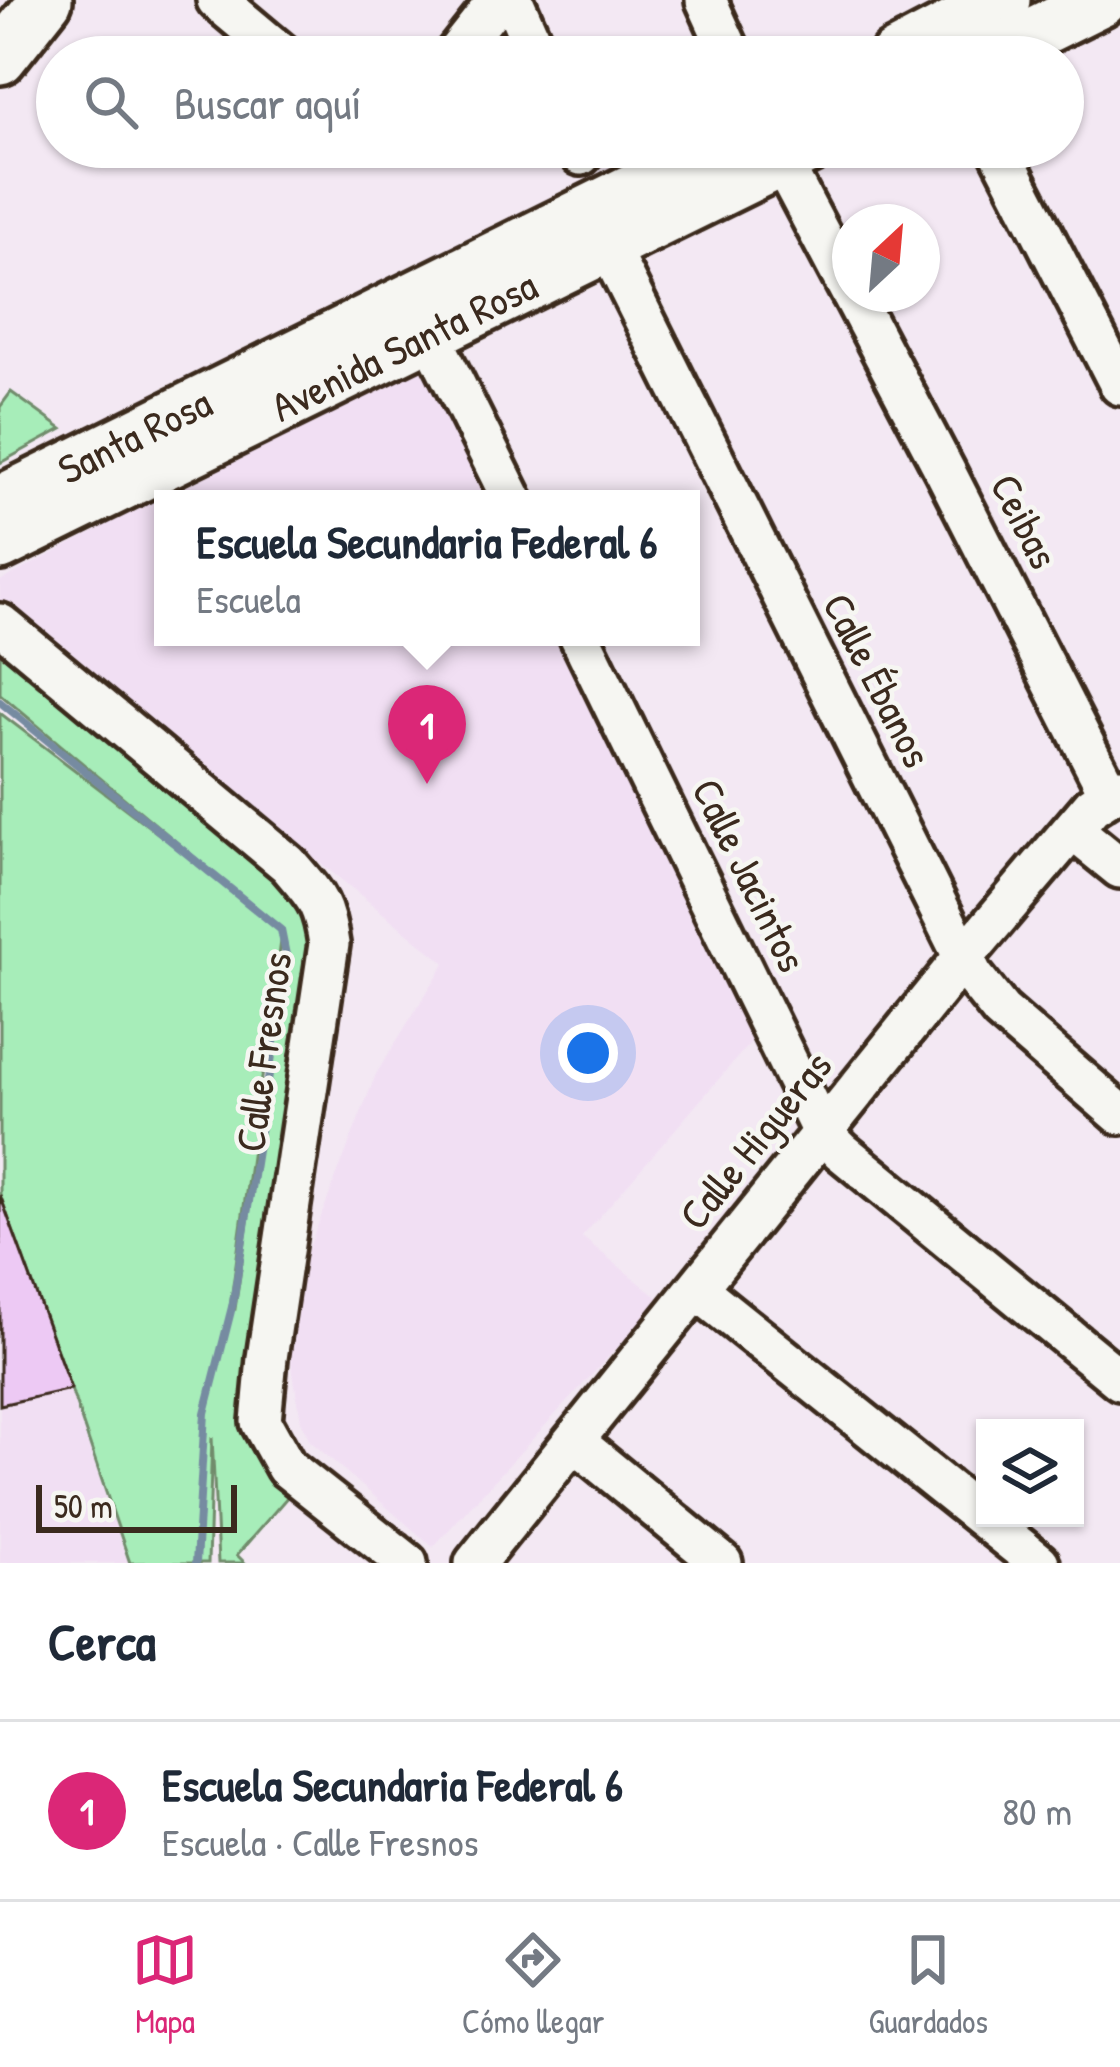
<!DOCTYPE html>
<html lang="es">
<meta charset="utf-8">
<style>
body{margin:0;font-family:"Patrick Hand",sans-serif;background:#f6f6f7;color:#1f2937}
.controls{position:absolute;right:36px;bottom:36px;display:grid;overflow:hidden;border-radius:0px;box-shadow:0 3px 9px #0004}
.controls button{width:108px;height:108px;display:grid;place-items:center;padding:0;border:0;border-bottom:3px solid #e0e1e3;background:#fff;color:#1f2937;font:60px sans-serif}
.compass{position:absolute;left:832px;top:204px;width:108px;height:108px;border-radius:50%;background:#fff;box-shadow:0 3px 9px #0004;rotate:26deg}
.scale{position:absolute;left:36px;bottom:30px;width:201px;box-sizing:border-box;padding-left:12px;border:6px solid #3b2a1e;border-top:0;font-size:33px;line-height:42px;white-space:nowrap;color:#3b2a1e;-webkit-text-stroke:9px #f6f6f2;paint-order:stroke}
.you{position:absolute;left:588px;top:1053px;width:42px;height:42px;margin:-30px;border:9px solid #fff;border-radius:50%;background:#1a73e8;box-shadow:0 0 0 18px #1a73e833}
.badge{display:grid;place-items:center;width:78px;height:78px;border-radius:50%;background:#db2777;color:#fff;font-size:39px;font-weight:700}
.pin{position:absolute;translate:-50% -99px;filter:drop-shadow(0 3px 6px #0008)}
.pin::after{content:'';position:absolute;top:63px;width:42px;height:36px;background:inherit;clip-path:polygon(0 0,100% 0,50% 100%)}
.popup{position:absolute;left:154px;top:490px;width:546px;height:156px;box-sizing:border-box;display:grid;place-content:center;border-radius:0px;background:#fff;filter:drop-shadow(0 3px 9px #0005);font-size:39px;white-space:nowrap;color:#747a83}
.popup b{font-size:45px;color:#1f2937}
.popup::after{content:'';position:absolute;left:50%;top:100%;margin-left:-24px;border:24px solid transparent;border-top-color:#fff}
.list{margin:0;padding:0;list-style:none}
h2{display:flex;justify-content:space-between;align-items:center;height:156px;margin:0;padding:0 48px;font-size:51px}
h2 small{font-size:39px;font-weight:400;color:#747a83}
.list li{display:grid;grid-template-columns:78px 1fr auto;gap:36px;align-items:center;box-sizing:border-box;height:180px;padding:0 48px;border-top:3px solid #e0e1e3}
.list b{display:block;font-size:45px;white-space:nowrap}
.list p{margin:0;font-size:39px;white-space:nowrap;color:#747a83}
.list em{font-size:39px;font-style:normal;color:#747a83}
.icon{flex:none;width:66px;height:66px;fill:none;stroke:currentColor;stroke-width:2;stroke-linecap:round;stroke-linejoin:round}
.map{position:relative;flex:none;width:1120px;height:1563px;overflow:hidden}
.search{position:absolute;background:#fff;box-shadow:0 3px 9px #0004;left:36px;right:36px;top:36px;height:132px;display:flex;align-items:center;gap:30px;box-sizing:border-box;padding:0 42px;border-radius:66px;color:#747a83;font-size:45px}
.sheet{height:336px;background:#fff}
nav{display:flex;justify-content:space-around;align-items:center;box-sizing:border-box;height:168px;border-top:3px solid #e0e1e3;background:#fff;font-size:33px;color:#747a83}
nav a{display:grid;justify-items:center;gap:6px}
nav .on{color:#db2777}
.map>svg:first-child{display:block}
.built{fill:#f1dff3}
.green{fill:#a7edb9;stroke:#718c6c;stroke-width:3;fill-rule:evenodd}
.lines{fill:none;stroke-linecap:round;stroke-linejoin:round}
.stream{stroke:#768ba1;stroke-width:8}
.building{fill:#edc9f4;stroke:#3b2a1e;stroke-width:3}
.minor-casing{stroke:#3b2a1e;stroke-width:48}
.major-casing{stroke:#3b2a1e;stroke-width:60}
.minor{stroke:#f6f6f2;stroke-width:39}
.major{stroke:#f6f6f2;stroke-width:51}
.labels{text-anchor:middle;stroke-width:9;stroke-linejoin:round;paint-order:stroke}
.street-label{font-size:42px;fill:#3b2a1e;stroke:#f6f6f2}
</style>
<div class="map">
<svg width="1120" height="1563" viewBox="0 0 1120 1563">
<rect width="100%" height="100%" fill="#f3e8f3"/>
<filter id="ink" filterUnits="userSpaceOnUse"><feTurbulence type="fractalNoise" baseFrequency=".00833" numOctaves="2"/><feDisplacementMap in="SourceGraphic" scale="24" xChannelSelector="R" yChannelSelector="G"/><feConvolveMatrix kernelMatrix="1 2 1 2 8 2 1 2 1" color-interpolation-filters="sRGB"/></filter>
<g filter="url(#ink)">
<!-- built -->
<g class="built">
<path d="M423 360 491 499H163V637H559L756 1036 582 1237 661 1300 433 1547 310 1441 301 1421 289 1349 300 1271 376 1074 445 963 0 606V581Z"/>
<path d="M71 1389 130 1563H0V1405Z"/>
</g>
<!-- green -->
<g class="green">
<path d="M11 392 62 429 0 463V407Z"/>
<path d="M0 644 314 894 272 1455 289 1495 237 1555 245 1563H218L212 1437 208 1563H130L71 1389 0 1195V713L248 902 0 694ZM282 934 287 960 235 1309 230 1307Z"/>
</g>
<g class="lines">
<!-- stream -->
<path class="stream" d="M0 702 281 930 287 960 233 1303 205 1413 196 1563"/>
</g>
<!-- building -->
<path class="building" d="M0 1195 71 1389 0 1405Z"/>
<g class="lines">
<defs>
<g id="minor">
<path d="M217 0 285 57"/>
<path d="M513 0 538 57"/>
<path d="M706 0 732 57"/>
<path d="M453 57 498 0"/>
<path d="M577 147 581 155"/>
<path d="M774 147 850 291"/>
<path d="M998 147 1120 385"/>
<path d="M607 245 973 976 1001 1011 1120 1114"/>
<path d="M852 294 945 471 1109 793"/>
<path d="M418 310 512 499"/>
<path d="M0 624 288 864C315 896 323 901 329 944L267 1358 261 1422 286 1467 407 1563"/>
<path d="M580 637 822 1132 841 1151 1120 1380"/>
<path d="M1073 830 1120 868"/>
<path d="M698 1290 1039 1563"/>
<path d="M575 1442 722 1563"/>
<path d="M475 1563 963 958 1092 806 1120 788"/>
</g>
<g id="major">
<path d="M895 57 1004 0"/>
<path d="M986 57 1101 0"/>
<path d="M0 58 46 0"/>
<path id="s1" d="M0 502 719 147"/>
<path id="s2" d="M0 544 809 147"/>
</g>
</defs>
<!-- minor casing -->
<use href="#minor" class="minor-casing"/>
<!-- major casing -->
<use href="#major" class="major-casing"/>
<!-- minor -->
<use href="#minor" class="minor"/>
<!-- major -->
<use href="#major" class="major"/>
</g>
</g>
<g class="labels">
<!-- street labels -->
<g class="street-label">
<text dy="15" stroke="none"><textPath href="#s2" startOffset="450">Avenida Santa Rosa</textPath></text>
<text dy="15" stroke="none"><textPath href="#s1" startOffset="150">Santa Rosa</textPath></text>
<text transform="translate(1025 521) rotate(63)" y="15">Ceibas</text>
<text transform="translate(878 680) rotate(63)" y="15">Calle Ébanos</text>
<text transform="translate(750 875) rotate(64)" y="15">Calle Jacintos</text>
<text transform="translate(263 1052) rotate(-82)" y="15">Calle Fresnos</text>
<text transform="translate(755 1140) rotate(-51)" y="15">Calle Higueras</text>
</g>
</g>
</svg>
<div class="controls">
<button><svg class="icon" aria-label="layers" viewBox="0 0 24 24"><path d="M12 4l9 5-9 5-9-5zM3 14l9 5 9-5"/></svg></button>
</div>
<svg class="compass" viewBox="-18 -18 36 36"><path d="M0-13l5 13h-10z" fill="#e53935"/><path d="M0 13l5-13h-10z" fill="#747a83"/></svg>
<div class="scale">50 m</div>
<div class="you"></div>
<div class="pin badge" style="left:427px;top:784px">1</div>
<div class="popup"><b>Escuela Secundaria Federal 6</b>Escuela</div>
<div class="search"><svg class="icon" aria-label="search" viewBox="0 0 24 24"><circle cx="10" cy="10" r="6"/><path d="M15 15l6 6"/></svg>Buscar aquí</div>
</div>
<section class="sheet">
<h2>Cerca<small></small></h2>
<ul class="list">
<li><span class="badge">1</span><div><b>Escuela Secundaria Federal 6</b><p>Escuela · Calle Fresnos</p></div><em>80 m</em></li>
</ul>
</section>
<nav>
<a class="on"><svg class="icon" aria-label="map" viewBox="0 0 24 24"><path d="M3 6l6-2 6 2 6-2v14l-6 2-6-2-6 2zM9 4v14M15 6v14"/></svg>Mapa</a>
<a><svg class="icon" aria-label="directions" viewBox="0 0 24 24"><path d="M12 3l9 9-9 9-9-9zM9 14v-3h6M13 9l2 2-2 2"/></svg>Cómo llegar</a>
<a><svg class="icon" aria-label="saved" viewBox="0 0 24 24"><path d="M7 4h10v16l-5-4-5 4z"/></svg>Guardados</a>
</nav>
